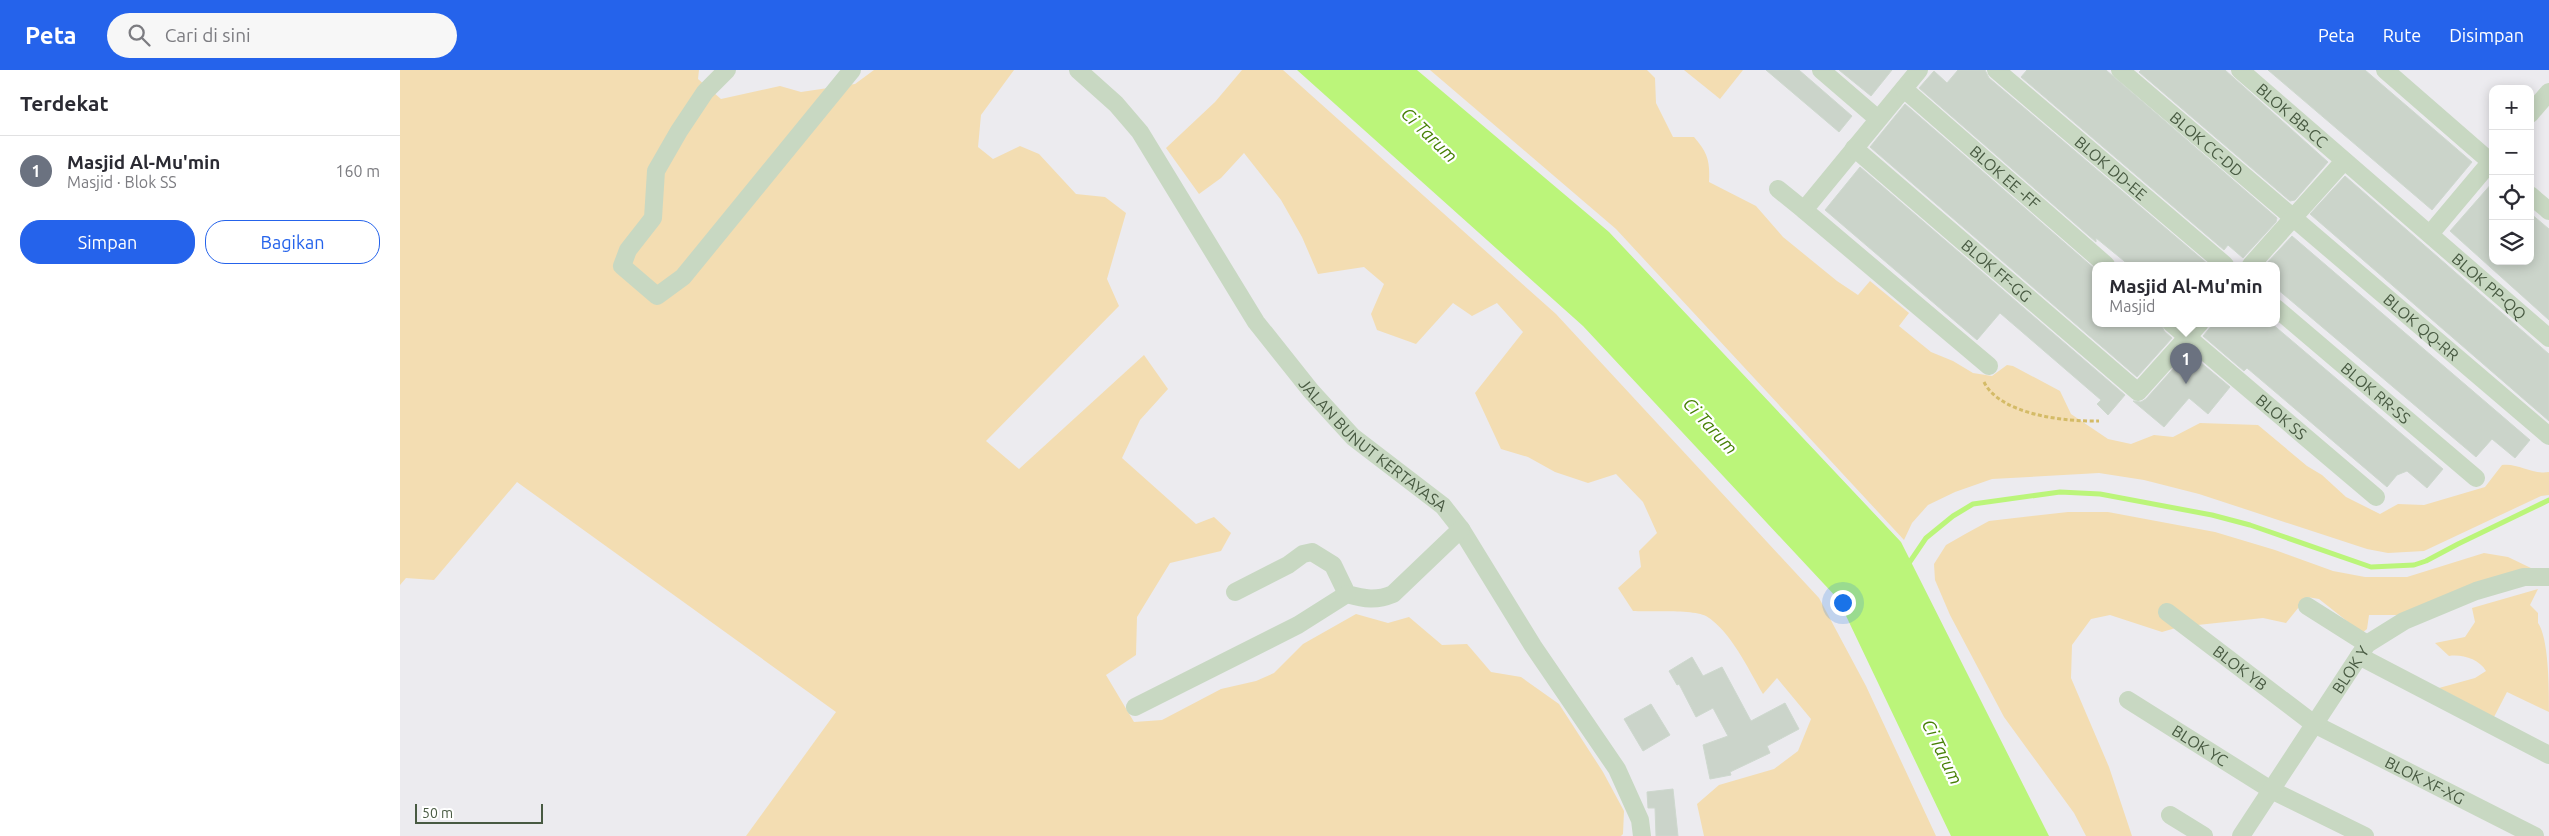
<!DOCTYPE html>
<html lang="id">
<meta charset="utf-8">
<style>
body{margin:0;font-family:Ubuntu,sans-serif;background:#f7f7f7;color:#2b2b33}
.controls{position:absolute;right:15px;top:15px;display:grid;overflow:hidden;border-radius:10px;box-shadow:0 2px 12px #0003}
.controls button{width:45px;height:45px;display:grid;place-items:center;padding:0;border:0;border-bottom:1px solid #e1e1e2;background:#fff;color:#2b2b33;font:25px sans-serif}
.scale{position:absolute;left:15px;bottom:12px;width:128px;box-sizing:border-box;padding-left:5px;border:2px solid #485a42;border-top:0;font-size:14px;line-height:18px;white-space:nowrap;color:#485a42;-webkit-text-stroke:4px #fff;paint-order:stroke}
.you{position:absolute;left:1442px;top:532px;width:18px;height:18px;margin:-12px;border:4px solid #fff;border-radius:50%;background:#1a73e8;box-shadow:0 0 0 8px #1a73e833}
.badge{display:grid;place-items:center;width:32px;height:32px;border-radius:50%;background:#2563eb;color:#fff;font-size:16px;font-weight:700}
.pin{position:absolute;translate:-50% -41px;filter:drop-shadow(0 1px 2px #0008)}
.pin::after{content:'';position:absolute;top:26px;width:18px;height:15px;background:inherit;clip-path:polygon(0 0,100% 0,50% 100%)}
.popup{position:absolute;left:1692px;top:192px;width:188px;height:65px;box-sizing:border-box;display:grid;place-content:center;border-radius:10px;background:#fff;filter:drop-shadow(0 1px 4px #0005);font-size:16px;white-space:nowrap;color:#7c7c81}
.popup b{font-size:19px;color:#2b2b33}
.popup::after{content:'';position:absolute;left:50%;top:100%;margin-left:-10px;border:10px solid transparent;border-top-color:#fff}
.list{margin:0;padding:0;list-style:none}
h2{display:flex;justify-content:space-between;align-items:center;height:65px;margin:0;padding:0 20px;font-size:21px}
h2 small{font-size:16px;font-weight:400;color:#7c7c81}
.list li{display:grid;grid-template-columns:32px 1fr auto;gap:15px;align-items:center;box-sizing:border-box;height:70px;padding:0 20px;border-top:1px solid #e1e1e2}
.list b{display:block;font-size:19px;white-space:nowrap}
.list p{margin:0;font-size:16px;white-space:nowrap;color:#7c7c81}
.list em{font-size:16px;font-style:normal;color:#7c7c81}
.actions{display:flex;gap:10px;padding:15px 20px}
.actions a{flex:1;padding:11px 0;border:1px solid #2563eb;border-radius:20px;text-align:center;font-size:18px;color:#2563eb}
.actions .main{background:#2563eb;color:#fff}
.icon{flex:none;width:28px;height:28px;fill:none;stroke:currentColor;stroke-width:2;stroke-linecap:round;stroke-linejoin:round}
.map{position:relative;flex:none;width:2149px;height:766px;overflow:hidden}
header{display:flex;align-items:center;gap:30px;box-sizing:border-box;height:70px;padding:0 25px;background:#2563eb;color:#fff}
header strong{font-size:24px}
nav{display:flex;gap:28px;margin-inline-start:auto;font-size:18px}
.search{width:350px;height:45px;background:#f7f7f7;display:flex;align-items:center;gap:12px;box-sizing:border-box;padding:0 18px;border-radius:28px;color:#7c7c81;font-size:19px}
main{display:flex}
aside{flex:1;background:#fff}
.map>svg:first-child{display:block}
.green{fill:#f3ddb2}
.water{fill:#bbf57a}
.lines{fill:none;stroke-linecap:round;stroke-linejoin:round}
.stream{stroke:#bbf57a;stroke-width:5}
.building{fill:#cbd4ca;stroke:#ced8ce}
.path{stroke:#d4bb67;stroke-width:3;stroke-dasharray:4 2.5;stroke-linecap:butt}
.minor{stroke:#c8d8c2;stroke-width:18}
.labels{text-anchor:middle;stroke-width:4.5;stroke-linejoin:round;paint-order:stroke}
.street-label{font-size:16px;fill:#485a42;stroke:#fff}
.water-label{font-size:18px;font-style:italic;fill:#468005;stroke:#fff}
</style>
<header>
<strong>Peta</strong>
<div class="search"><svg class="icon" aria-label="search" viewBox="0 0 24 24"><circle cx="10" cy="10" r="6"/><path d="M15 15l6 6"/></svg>Cari di sini</div>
<nav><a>Peta</a><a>Rute</a><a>Disimpan</a></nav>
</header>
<main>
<aside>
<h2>Terdekat<small></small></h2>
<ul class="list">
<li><span class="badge" style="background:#6b7280">1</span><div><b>Masjid Al-Mu'min</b><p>Masjid · Blok SS</p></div><em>160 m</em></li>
</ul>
<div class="actions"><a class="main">Simpan</a><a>Bagikan</a></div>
</aside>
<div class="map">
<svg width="2149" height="766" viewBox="0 0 2149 766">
<rect width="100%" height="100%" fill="#ecebef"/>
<!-- green -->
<g class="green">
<path d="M0 0H299L298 9 321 29 380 16 401 22 455 14 474 0H614L581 45 578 77 593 89 620 76 639 84 676 124 705 127 726 143 707 209 719 236 586 371 619 399 744 285 768 319 740 350 722 388 796 454 814 447 831 463 821 481 770 493 737 547 736 585 706 605 734 652 762 650 821 619 856 611 874 603 903 574 956 544 988 553 1009 547 1042 575 1067 574 1091 602 1121 607 1159 634 1203 702 1224 741 1223 764 1221 766H346L436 642 117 412 34 510 6 508 0 515Z"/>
<path d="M842 0H883L1156 244 1419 528 1466 616 1536 766H1304L1297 734 1319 715 1374 699 1398 681 1411 649 1377 608 1363 624C1348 599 1331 561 1306 546 1293 539 1249 542 1233 541L1218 518 1241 497 1239 481 1257 463 1243 432 1216 404 1188 413 1155 402 1128 387 1101 379 1075 323 1123 262 1097 233 1072 246 1053 233 1016 274 977 260 971 244 984 214 964 197 918 204 902 167 881 130 844 83 821 108 799 124 766 78 815 32Z"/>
<path d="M1030 0H1247L1255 8 1256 33 1273 67H1294C1308 83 1310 91 1309 112L1356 136 1383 167 1437 211 1458 225 1470 211 1509 243 1499 256 1531 282 1553 291 1573 303 1592 306 1607 295 1613 296 1660 321 1671 344 1708 369 1731 374 1754 365 1773 367 1800 353 1858 355 1907 396 1922 405 1946 427 1980 444 1998 434 2024 435 2085 417 2102 395C2119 393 2132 405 2149 402V425L2141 426 2024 481 1988 483 1967 479 1799 424 1744 410 1699 403 1592 409 1555 422 1528 435 1512 453 1504 470 1216 159Z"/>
<path d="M1284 0H1343L1320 29Z"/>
<path d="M1668 442H1708L1815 462 1875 480 1933 501 1965 507H2007L2084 483 2108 487 2133 499 1998 545H1969L1967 559 1962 563 1919 529 1907 527 1886 553 1863 548 1779 557 1762 562 1710 545 1691 549 1672 575 1671 608 1709 697 1732 766H1686L1674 743 1604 647 1550 545 1535 510 1534 494 1546 475 1567 463 1589 451Z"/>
<path d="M2138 519 2130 535 2138 543V553C2149 569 2149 619 2149 642L2107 622 2094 647 2039 618 2075 608 2086 601C2079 589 2062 584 2049 586L2035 573 2065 567 2075 552 2072 538Z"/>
</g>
<!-- water -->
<path class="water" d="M897 0H1017L1209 162 1501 472 1649 766H1551L1438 529 1183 256Z"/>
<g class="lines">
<!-- stream -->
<path class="stream" d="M1507 496 1526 468 1553 446 1573 434 1660 422 1700 424 1812 445 1850 455 1971 497 2014 495 2026 491 2058 474 2149 430"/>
</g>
<!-- building -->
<g class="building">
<path d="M1366 0H1399L1452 46 1439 62Z"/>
<path d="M1439 0H1492L1471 26Z"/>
<path d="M1558 0H1585L1589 8 1809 195H1729L1696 168V172L1519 18 1534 1 1547 13Z"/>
<path d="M1627 0H1706L1877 148 1876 152 1843 188 1828 175 1824 180 1621 7Z"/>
<path d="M1741 0H1825L1928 92 1895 130 1890 131 1739 2Z"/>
<path d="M1868 0H1965L2072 92 2032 140Z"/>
<path d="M1505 34 1696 200V253H1761L1764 261 1772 268 1737 307 1470 77Z"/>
<path d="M1460 97 1725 325 1708 345 1697 334 1701 330 1600 243 1577 270 1425 140Z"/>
<path d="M1945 106 2149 284V351L1910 144Z"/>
<path d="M2093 112V191H2130V143L2149 159V250L2050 161Z"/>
<path d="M1892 166 2130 370 2115 388 2092 369 2076 387 1876 218V195H1865Z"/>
<path d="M1814 253H1871L2043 399 2027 418 2007 401 1997 405 1987 417 1847 298 1844 301 1803 266Z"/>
<path d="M1788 282 1830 317 1808 344 1789 328 1764 357 1733 331 1741 332 1746 329Z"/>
<path d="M1292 587 1303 606 1322 597 1351 651 1385 633 1399 659 1367 676 1370 683 1330 702 1331 705 1310 709 1303 675 1328 666 1313 638 1296 647 1279 614 1277 615 1269 601Z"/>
<path d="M1251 634 1270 665 1243 681 1224 649Z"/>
<path d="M1273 719 1278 766H1256L1255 738H1248L1247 722Z"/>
</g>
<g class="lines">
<!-- path -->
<path class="path" d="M1584 312C1600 345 1667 352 1699 351"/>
<!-- minor -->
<g class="minor">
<path d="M327 0 305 22 279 61 256 101 253 148 228 180 222 196 257 226 283 207 452 0"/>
<path id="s1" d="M678 0 716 34 740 62 856 252 911 321 953 367 1043 436 1061 459 1133 576 1217 699 1240 750 1242 766"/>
<path d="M1421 0 1478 49"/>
<path d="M1519 0 1404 140 1589 296"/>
<path id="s2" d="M1596 0 1825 195"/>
<path id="s3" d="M1720 0 2149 366"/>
<path id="s4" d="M1840 0 2149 268"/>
<path d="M1985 0 2093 94"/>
<path id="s5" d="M1504 19 1706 195"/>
<path d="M2130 44 2149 22"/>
<path id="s6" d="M1454 78 1738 322 1800 253"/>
<path d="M1378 119 1404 140"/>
<path d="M2130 125 2149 141"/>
<path d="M2030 164 2093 89"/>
<path d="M1851 195 1944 91"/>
<path id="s7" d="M1876 238 2076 408"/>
<path id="s8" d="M1771 253 1976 427"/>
<path d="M835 522 888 495 903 484 912 482 933 495 947 524C965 529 976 531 993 524L1061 459"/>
<path d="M1907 536 1967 574"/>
<path id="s9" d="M1767 542 1914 654 2135 766"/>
<path d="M1959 586 2149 685"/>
<path id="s10" d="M1728 630 1871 720 1965 766"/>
<path d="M735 637 898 555 947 524"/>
<path d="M1770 745 1804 766"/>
<path id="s11" d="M1841 766 1967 574 2004 551 2076 521 2124 507H2149"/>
</g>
</g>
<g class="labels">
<!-- street labels -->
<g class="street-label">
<text dy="6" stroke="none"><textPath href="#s4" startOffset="69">BLOK BB-CC</textPath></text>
<text dy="6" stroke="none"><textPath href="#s3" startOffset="114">BLOK CC-DD</textPath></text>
<text dy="6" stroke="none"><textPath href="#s2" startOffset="151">BLOK DD-EE</textPath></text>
<text dy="6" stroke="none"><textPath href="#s5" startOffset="134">BLOK EE -FF</textPath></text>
<text dy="6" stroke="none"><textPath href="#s6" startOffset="188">BLOK FF-GG</textPath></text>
<text dy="6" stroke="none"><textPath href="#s4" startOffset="330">BLOK PP-QQ</textPath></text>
<text dy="6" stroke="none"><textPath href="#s3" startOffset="396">BLOK QQ-RR</textPath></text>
<text dy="6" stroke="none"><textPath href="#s7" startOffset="131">BLOK RR-SS</textPath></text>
<text dy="6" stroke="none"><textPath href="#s8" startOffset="145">BLOK SS</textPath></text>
<text dy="6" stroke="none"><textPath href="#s1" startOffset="481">JALAN BUNUT KERTAYASA</textPath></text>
<text dy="6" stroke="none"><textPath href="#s9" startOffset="92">BLOK YB</textPath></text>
<text dy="6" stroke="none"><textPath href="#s11" startOffset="199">BLOK Y</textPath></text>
<text dy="6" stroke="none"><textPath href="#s10" startOffset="85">BLOK YC</textPath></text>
<text dy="6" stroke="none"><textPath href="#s9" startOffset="309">BLOK XF-XG</textPath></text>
</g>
<!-- water labels -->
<g class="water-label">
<text transform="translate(1029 65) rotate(44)" y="6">Ci Tarum</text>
<text transform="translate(1310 356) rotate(47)" y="6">Ci Tarum</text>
<text transform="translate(1542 682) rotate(64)" y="6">Ci Tarum</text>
</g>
</g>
</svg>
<div class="controls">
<button>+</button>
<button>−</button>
<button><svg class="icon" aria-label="locate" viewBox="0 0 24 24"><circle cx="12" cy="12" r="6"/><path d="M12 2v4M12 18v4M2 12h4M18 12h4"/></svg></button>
<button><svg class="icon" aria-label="layers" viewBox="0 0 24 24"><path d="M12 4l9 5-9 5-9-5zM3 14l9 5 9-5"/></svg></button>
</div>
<div class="scale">50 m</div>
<div class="you"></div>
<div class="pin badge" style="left:1786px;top:314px;background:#6b7280">1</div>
<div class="popup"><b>Masjid Al-Mu'min</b>Masjid</div>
</div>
</main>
